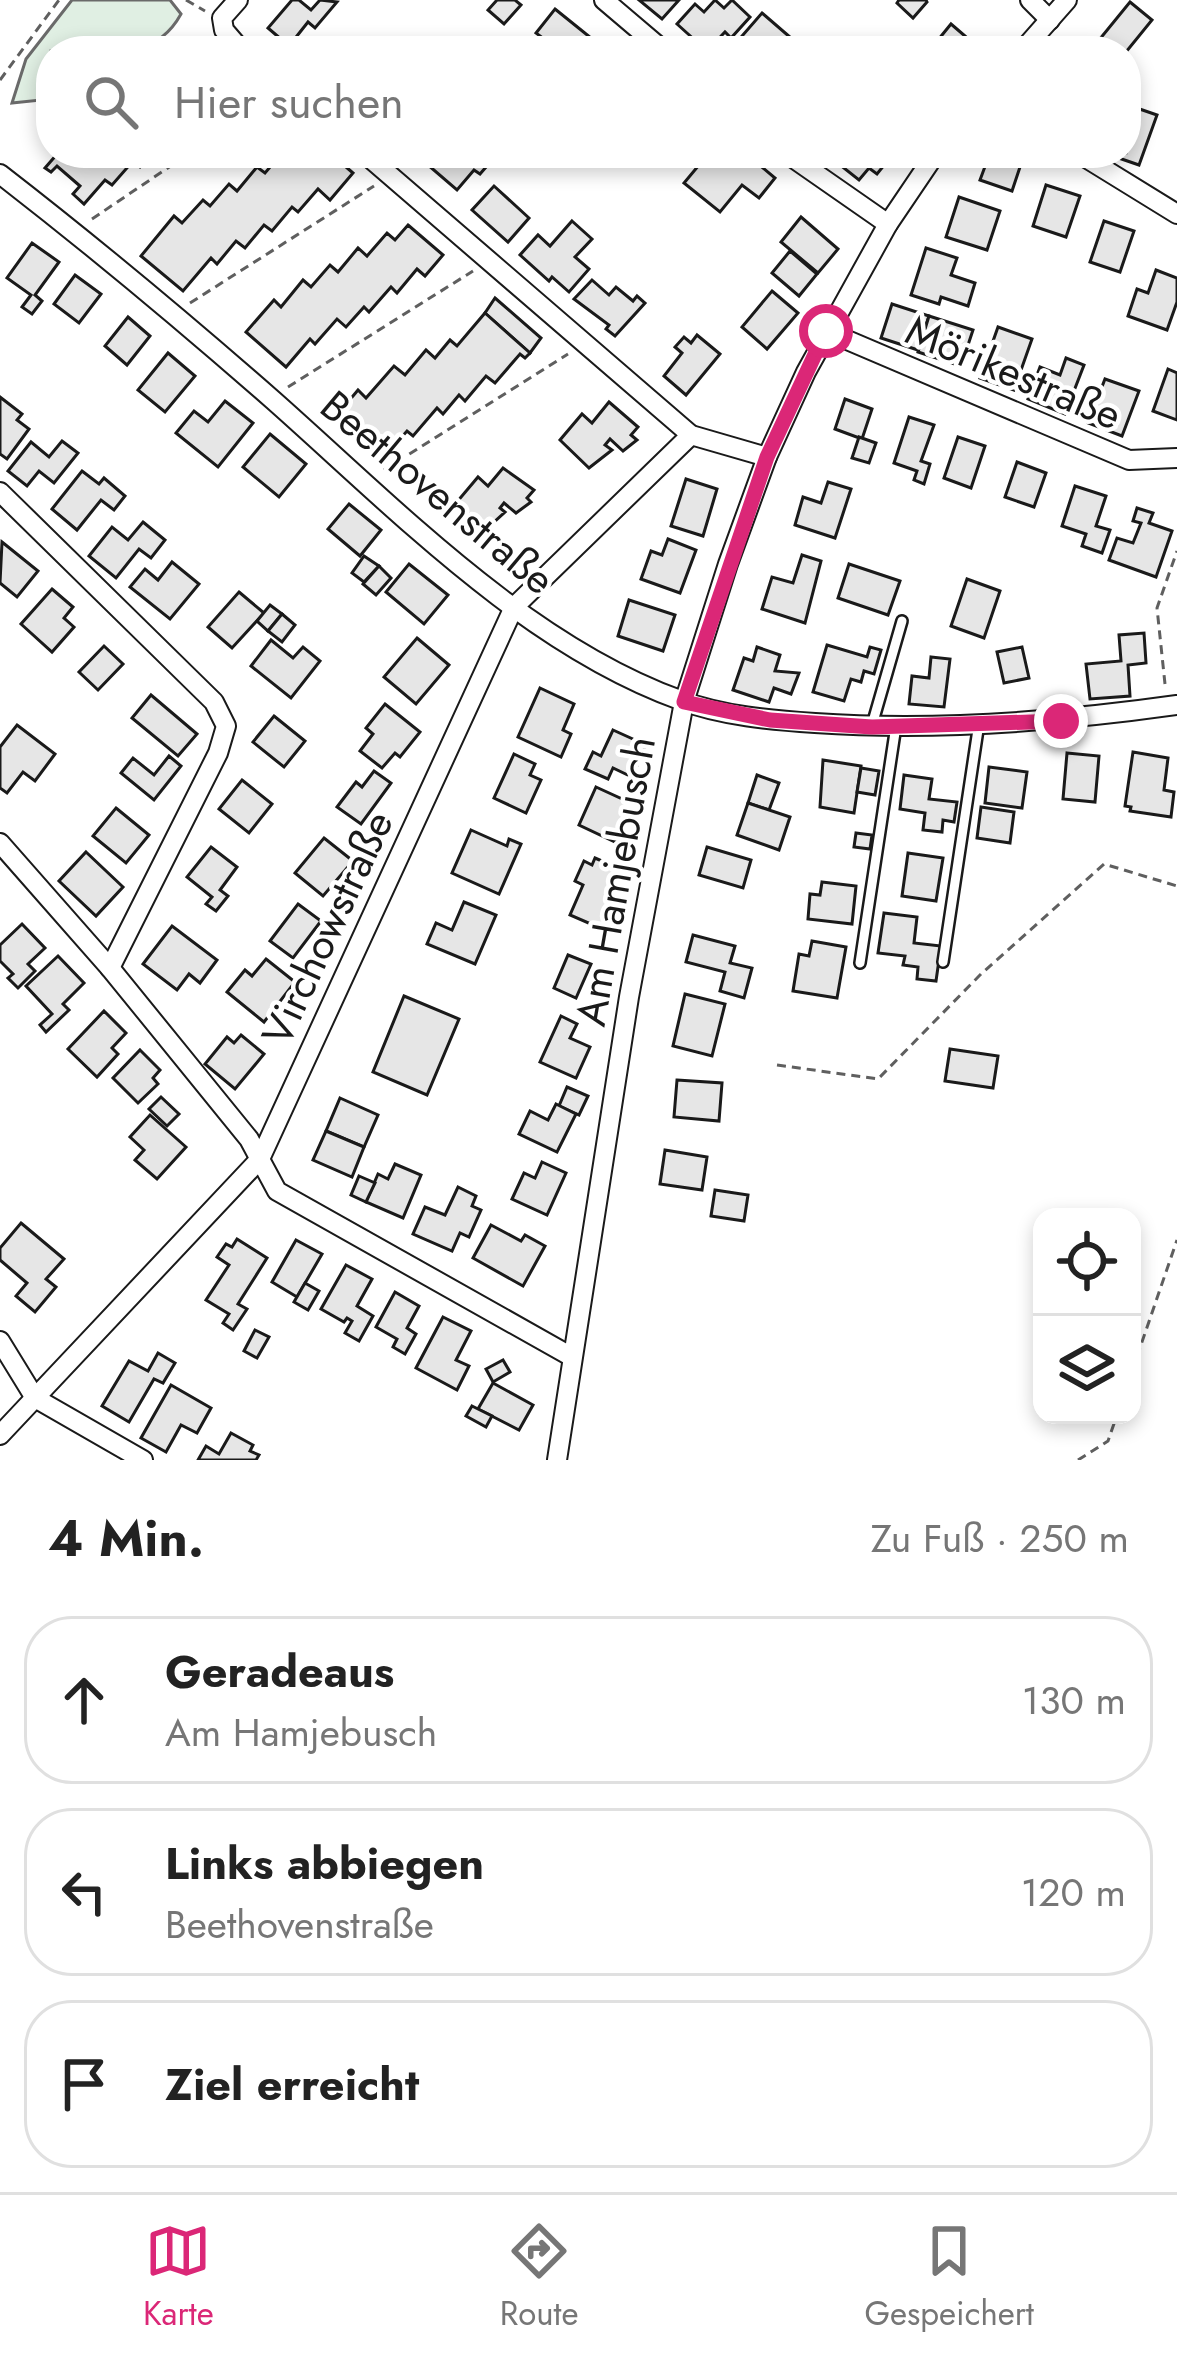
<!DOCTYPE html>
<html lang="de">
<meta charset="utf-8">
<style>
body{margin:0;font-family:Jost,sans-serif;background:#f2f2f2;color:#222}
.controls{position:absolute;right:36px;bottom:36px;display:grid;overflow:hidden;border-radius:24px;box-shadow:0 6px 18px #0003}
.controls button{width:108px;height:108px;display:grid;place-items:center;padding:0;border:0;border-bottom:3px solid #e0e0e0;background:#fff;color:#222;font:60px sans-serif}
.stop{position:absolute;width:36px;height:36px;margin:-27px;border:9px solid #db2777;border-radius:50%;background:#fff}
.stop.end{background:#db2777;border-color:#fff;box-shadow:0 3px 12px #0008}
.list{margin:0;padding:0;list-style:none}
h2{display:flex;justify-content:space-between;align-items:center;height:156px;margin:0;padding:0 48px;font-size:51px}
h2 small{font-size:39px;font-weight:400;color:#767676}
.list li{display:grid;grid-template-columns:78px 1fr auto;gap:36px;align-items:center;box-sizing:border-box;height:168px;margin:0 24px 24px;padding:0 24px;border:3px solid #e0e0e0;border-radius:48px}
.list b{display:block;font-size:45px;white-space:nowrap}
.list p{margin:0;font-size:39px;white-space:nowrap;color:#767676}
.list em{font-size:39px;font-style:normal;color:#767676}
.icon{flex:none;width:66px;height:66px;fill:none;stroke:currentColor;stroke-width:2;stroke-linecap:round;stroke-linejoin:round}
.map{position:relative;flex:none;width:1177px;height:1460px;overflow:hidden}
.search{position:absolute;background:#fff;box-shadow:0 6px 18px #0003;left:36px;right:36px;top:36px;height:132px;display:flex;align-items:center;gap:30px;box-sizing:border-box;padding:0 42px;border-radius:48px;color:#767676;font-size:45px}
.sheet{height:732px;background:#fff}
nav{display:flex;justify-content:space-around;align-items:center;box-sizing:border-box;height:168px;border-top:3px solid #e0e0e0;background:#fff;font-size:33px;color:#767676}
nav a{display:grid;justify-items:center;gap:6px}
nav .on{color:#db2777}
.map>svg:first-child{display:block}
.green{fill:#e0efe3;stroke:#6a6a6a;stroke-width:3}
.building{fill:#e6e6e6;stroke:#1a1a1a;stroke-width:3}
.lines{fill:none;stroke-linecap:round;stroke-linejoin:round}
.service-casing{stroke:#1a1a1a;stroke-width:14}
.minor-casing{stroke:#1a1a1a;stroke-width:22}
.path{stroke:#5f5f5f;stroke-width:3;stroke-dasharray:9 6;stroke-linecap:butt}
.service{stroke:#fff;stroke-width:9}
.minor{stroke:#fff;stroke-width:18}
.route{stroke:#db2777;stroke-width:15}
.labels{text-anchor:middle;stroke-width:9;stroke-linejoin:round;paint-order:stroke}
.street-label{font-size:42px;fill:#1a1a1a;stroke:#fff}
</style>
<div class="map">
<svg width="1177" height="1460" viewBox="0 0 1177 1460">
<rect width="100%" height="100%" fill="#fff"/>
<!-- green -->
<path class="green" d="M72 0H170L181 14C153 65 101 51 51 51V99L12 103 26 59Z"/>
<!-- building -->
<g class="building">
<path d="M292 0H299L311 10 320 0 337 2 315 28 308 22 289 46 268 28Z"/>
<path d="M497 0H515L521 5 504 24 488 10Z"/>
<path d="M639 0H679L662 19Z"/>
<path d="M715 0 724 8 732 0 750 17 731 38 725 32 707 51 677 24 695 4 704 12Z"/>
<path d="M899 0H926L927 2 913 18 897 3Z"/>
<path d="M1130 2 1152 20 1126 52 1113 51 1099 40Z"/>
<path d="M555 9 591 38 580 51H541L548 42 536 33Z"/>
<path d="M762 13 791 38 780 51H729Z"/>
<path d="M951 24 979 48 977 51H929Z"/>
<path d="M1128 105 1157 115 1139 165 1110 155 1126 153Z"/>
<path d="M58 153H153L140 167 133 161 112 185 105 180 84 204 73 194 80 186 57 166 51 172 45 168Z"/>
<path d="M282 153H330L353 173 330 200 318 189 298 212 292 207 272 231 264 225 245 248 236 241 217 264 211 258 183 291 141 256 174 216 182 223 203 200 210 206 229 184 237 191 257 167 265 173Z"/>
<path d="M426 153H487L493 159 480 174 474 170 457 190 421 159Z"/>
<path d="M709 153H730L739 160 745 153 775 178 759 198 742 185 720 212 684 183Z"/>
<path d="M825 153H894L877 174 869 168 859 180Z"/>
<path d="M990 153 1022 161 1012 191 980 180Z"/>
<path d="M1046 185 1080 196 1066 237 1033 226Z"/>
<path d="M494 186 529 218 508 242 472 210Z"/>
<path d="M959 197 1000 211 987 250 946 237Z"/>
<path d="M801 217 838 249 818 273 781 242Z"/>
<path d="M572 221 592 239 575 257 589 269 569 292 552 277 549 281 520 255 538 235 550 246Z"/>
<path d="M1104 221 1134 231 1120 272 1090 262Z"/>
<path d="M408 225 443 255 425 276 417 269 397 293 391 287 369 312 364 307 346 327 337 319 315 344 310 339 286 367 246 332 274 300 281 307 303 280 311 287 330 265 338 272 358 248 367 256 387 233 395 240Z"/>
<path d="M32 243 59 262 35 295 42 301 32 314 22 307 31 295 7 278Z"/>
<path d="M926 248 957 258 951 275 975 283 968 306 941 297 939 304 911 295Z"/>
<path d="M790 251 817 274 799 296 772 273Z"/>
<path d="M1156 270 1177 278V302L1167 330 1128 316 1137 289 1148 293Z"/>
<path d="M75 275 101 294 79 323 54 304Z"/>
<path d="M592 280 609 295 616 287 633 301 637 296 645 303 615 336 606 329 609 325 574 299Z"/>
<path d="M772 291 798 313 767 349 742 327Z"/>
<path d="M495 298 541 338 530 353 485 313Z"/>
<path d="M892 304 929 316 918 350 881 338Z"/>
<path d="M485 313 530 353 525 358 520 354 495 383 486 376 465 401 459 395 443 414 437 408 413 436 407 431 385 456 337 415 358 390 366 398 394 366 405 375 426 350 435 358 450 340 457 346Z"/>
<path d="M929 316 973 330 961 366 918 352Z"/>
<path d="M128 317 150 336 127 365 105 346Z"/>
<path d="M998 327 1032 339 1014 390 980 378Z"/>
<path d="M697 335 720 354 686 395 664 376 682 353 675 347 684 337 691 343Z"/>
<path d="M168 353 195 376 165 412 138 390Z"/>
<path d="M1066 358 1084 365 1065 414 1028 399 1040 367 1060 375Z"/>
<path d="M1168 369 1177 373V420L1153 411Z"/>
<path d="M1105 379 1139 391 1122 436 1088 423Z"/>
<path d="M0 397 22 414 17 420 29 429 7 459 0 454Z"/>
<path d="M845 399 872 409 862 439 835 429Z"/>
<path d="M225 401 253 423 218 467 176 433 194 411 208 422Z"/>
<path d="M609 402 638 427 631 435 637 440 623 451 610 439 605 445 612 450 589 468 560 440 582 414 592 423Z"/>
<path d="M909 417 934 425 921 461 930 464 924 484 914 480 917 471 894 463Z"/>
<path d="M270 434 306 464 279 497 243 467Z"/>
<path d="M859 437 876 443 869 463 852 458Z"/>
<path d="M958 437 985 446 971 488 944 478Z"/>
<path d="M62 441 78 453 54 483 39 471 27 486 8 471 31 442 49 457Z"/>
<path d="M1017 462 1046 473 1034 507 1005 497Z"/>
<path d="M503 468 534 490 527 498 531 502 516 513 504 503 500 508 505 512 483 532 471 523 475 519 456 503 478 477 488 486Z"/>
<path d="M82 471 99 484 104 478 125 496 114 510 101 500 77 530 52 509Z"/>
<path d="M686 479 717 489 703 536 671 526Z"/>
<path d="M828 482 851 489 835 538 795 525 803 497 821 503Z"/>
<path d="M1075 486 1106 496 1096 526 1110 530 1102 553 1082 546 1086 534 1062 526Z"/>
<path d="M349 504 381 530 360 556 328 529Z"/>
<path d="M1137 508 1153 513 1149 523 1172 531 1156 577 1109 560 1117 538 1133 543 1141 523 1133 521Z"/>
<path d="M143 522 165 540 151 558 139 549 116 578 89 556 112 527 128 540Z"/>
<path d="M668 539 696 550 680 593 641 579 651 551 662 555Z"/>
<path d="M2 542 38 571 17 597 0 583Z"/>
<path d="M802 555 821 561 805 623 762 609 772 577 793 583Z"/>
<path d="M364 556 379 566 364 582 352 573Z"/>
<path d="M172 562 199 584 170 619 130 587 145 569 158 580Z"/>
<path d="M409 564 448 595 424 624 386 592Z"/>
<path d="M849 564 900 581 888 615 838 598Z"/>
<path d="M379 566 391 578 376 595 363 584Z"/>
<path d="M967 579 1000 591 984 638 951 626Z"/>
<path d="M52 589 73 607 64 618 74 627 52 652 21 624Z"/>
<path d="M239 592 264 613 232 648 208 627Z"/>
<path d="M629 600 675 615 663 651 618 636Z"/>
<path d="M270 605 282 614 268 631 257 621Z"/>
<path d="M282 614 295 625 282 642 268 631Z"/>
<path d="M1144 633 1146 663 1128 665 1130 696 1090 699 1086 664 1121 661 1119 635Z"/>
<path d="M417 638 449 665 416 704 384 677Z"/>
<path d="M271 640 293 658 303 647 320 661 291 698 251 666Z"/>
<path d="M827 645 867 657 870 647 881 650 874 674 864 671 861 682 851 679 844 701 813 692Z"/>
<path d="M104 646 123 664 98 690 79 672Z"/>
<path d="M757 647 780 655 775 671 799 673 791 694 774 688 769 702 733 690 744 658 753 661Z"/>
<path d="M1022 647 1029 678 1004 683 997 652Z"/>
<path d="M931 657 950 659 944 707 909 704 912 676 929 678Z"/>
<path d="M540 688 574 704 563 730 571 734 561 757 518 737Z"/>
<path d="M151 695 197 734 178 756 132 718Z"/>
<path d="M385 704 420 732 400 757 395 753 382 768 360 751 373 734 366 728Z"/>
<path d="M274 716 305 741 284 767 253 742Z"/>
<path d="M17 725 55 754 35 781 23 772 7 793 0 788V747Z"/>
<path d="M613 730 646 745 632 777 613 768 608 779 585 769 593 752 601 756Z"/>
<path d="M1133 752 1168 758 1164 790 1174 792 1171 817 1130 811 1131 807 1125 806Z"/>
<path d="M1067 753 1099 756 1095 802 1063 799Z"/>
<path d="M514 754 535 764 530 775 541 780 526 813 494 798Z"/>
<path d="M169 756 181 766 154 800 121 773 133 758 154 775Z"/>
<path d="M823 760 861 766 854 813 820 807Z"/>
<path d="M989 767 1027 772 1022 808 985 803Z"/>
<path d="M861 768 879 771 875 795 857 792Z"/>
<path d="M374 771 391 783 361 824 337 807 356 782 362 787Z"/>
<path d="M757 775 779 783 769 810 748 803Z"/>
<path d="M904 775 932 779 929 799 957 802 954 822 943 820 942 832 923 830 925 813 900 809Z"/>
<path d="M242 780 272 804 249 833 219 809Z"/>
<path d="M596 787 633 804 615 842 579 825Z"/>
<path d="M748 803 790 817 779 850 737 835Z"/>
<path d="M981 807 1014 812 1010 843 977 838Z"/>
<path d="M116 808 149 835 126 863 93 836Z"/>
<path d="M471 830 507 846 509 839 521 844 499 894 452 873Z"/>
<path d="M856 833 872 835 870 849 854 847Z"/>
<path d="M324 838 353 861 323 896 295 873Z"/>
<path d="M211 847 237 867 220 890 228 896 216 911 206 904 212 897 187 877Z"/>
<path d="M707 847 751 860 743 888 699 875Z"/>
<path d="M86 852 123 887 96 916 59 881Z"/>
<path d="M908 853 943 858 936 901 902 896Z"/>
<path d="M595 858 625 871 600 928 570 915 583 885 575 881 584 861 592 865Z"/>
<path d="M822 882 856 886 852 924 808 919 810 894 820 895Z"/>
<path d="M464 902 496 915 475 964 427 944 436 923 452 930Z"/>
<path d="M298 904 321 921 293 958 270 941Z"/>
<path d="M884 913 917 917 914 943 941 946 936 981 917 979 918 967 903 965 905 956 878 953Z"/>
<path d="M22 924 45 948 28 964 35 971 18 988 8 978 13 974 0 961V945Z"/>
<path d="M172 926 217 960 200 983 189 974 177 990 143 964Z"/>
<path d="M693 935 735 946 730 963 752 968 744 998 720 991 725 972 686 962Z"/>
<path d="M812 941 846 947 837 998 793 991 799 954 809 956Z"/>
<path d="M568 955 591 964 576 998 554 988Z"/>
<path d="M58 956 84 983 63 1004 69 1010 46 1032 40 1025 52 1014 26 986Z"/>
<path d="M266 959 295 982 264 1022 227 992 245 970 252 976Z"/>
<path d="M685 994 725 1004 712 1056 673 1046Z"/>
<path d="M404 996 459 1019 427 1095 373 1072Z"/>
<path d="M104 1011 126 1033 112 1048 118 1054 97 1077 68 1049Z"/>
<path d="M561 1016 577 1024 570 1038 590 1047 576 1078 540 1062Z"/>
<path d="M241 1035 264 1054 235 1089 205 1064 227 1037 234 1043Z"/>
<path d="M950 1049 998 1056 993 1088 945 1081Z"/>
<path d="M140 1050 160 1070 153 1078 158 1084 138 1103 113 1078Z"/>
<path d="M677 1080 722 1083 719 1121 674 1117Z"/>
<path d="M567 1087 588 1096 579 1115 559 1106Z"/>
<path d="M161 1097 179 1114 167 1126 149 1109Z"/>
<path d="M340 1098 378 1115 364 1147 326 1131Z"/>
<path d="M556 1104 576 1114 557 1152 519 1134 530 1111 548 1120Z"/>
<path d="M150 1115 186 1147 157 1179 135 1160 144 1150 130 1137Z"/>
<path d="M326 1131 364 1147 352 1177 313 1160Z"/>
<path d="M665 1150 707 1157 702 1190 660 1184Z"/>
<path d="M542 1162 566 1173 547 1215 512 1199 524 1173 535 1178Z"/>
<path d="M395 1164 421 1175 403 1218 366 1202 378 1174 388 1179Z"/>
<path d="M359 1176 375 1183 366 1202 351 1195Z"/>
<path d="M458 1187 476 1196 472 1206 481 1210 469 1237 460 1233 452 1251 413 1234 425 1207 445 1215Z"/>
<path d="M715 1190 748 1195 744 1221 711 1216Z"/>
<path d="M21 1223 64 1259 46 1279 56 1287 35 1312 16 1296 27 1283 0 1260V1248Z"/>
<path d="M491 1225 521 1241 525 1235 545 1246 523 1286 473 1258Z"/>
<path d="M237 1239 267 1258 238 1304 247 1309 233 1330 223 1323 229 1314 206 1300 229 1265 217 1257 226 1244 232 1247Z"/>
<path d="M296 1240 322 1254 297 1297 272 1282Z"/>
<path d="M346 1265 372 1279 357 1306 373 1316 359 1341 345 1333 352 1321 347 1318 344 1322 321 1309Z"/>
<path d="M305 1283 319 1291 308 1310 294 1302Z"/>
<path d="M395 1292 419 1306 407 1328 416 1334 405 1354 393 1347 397 1339 376 1327Z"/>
<path d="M443 1317 471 1331 456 1360 469 1366 457 1390 416 1368Z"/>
<path d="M255 1330 269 1337 257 1358 244 1351Z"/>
<path d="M158 1353 175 1363 163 1383 154 1379 129 1422 102 1406 129 1361 148 1371Z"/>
<path d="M503 1360 510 1372 493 1382 486 1369Z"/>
<path d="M493 1383 533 1405 519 1430 478 1409Z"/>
<path d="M171 1385 211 1408 197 1433 181 1425 166 1452 141 1438Z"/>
<path d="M472 1406 492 1416 486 1427 466 1416Z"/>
<path d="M231 1433 253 1445 250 1451 259 1455 256 1460H198L206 1446 219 1454Z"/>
</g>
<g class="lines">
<defs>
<g id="service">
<path d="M872 725 902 621"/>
<path d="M943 962 979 723"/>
<path d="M860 963 896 726"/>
</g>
<g id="minor">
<path d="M238 0 222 18 224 30 242 51"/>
<path d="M604 0 664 51"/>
<path d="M1030 0 1050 20"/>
<path d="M1022 51 1067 0"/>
<path d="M364 153 691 435 767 457"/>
<path d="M786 153 888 224"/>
<path d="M1078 153 1177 214"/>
<path d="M0 174C93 246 184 322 273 400 395 508 525 644 680 700 722 716 771 720 815 723 935 731 1057 722 1177 705"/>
<path d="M826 331 1129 460 1177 458"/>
<path d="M0 492 214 702 226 726 218 753 110 968"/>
<path d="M0 843 110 968 249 1139 277 1191 572 1357"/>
<path d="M0 1341 35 1398 143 1460"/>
<path d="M0 1435 260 1159 514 607 691 435"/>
<path d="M557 1460 629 997 684 702 728 564 767 457 806 372 888 224 936 153"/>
</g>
</defs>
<!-- service casing -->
<use href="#service" class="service-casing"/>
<!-- minor casing -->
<use href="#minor" class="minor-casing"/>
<!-- path -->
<g class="path">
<path d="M186 0 205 11"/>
<path d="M0 80 59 0"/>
<path d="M92 219 190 153"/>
<path d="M190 303 374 186"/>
<path d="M288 387 473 271"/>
<path d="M384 470 568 354"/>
<path d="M1165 684 1157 608 1177 551"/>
<path d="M777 1065 878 1079 981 974 1104 864 1177 886"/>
<path d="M1132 1371 1177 1240"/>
<path d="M1078 1460 1108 1441 1117 1415"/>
</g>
<!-- service -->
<use href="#service" class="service"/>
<!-- minor -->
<use href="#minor" class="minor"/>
</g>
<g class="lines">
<!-- route -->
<path class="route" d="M826 331 767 457 684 702 770 720 872 727 1061 721"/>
</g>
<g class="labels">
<!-- street labels -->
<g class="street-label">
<text transform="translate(1014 372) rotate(23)" y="15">Mörikestraße</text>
<text transform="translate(438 492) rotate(40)" y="15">Beethovenstraße</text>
<text transform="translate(615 881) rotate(-80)" y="15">Am Hamjebusch</text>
<text transform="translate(327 928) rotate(-65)" y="15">Virchowstraße</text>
</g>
</g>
</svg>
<div class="controls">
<button><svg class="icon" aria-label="locate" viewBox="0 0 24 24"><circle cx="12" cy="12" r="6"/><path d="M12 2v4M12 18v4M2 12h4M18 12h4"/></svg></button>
<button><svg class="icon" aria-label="layers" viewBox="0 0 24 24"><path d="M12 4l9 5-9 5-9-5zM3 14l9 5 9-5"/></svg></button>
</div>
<div class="stop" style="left:826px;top:331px"></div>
<div class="stop end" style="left:1061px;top:721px"></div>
<div class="search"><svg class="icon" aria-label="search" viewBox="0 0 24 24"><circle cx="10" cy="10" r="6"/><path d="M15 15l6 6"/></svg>Hier suchen</div>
</div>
<section class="sheet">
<h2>4 Min.<small>Zu Fuß · 250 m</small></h2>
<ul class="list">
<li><svg class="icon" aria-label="ahead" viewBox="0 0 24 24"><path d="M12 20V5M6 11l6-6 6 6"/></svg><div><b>Geradeaus</b><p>Am Hamjebusch</p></div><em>130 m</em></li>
<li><svg class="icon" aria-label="left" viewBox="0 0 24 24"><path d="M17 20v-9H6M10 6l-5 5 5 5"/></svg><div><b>Links abbiegen</b><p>Beethovenstraße</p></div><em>120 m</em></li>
<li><svg class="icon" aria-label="arrive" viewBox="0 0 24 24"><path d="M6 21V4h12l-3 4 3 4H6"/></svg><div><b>Ziel erreicht</b></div></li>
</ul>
</section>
<nav>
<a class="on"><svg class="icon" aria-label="map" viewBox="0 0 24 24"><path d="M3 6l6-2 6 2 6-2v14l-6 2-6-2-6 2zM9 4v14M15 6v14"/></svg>Karte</a>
<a><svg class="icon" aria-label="directions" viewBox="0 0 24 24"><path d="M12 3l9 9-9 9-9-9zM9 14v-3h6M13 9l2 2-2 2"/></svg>Route</a>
<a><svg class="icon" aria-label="saved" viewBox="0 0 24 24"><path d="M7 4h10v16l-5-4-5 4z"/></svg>Gespeichert</a>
</nav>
